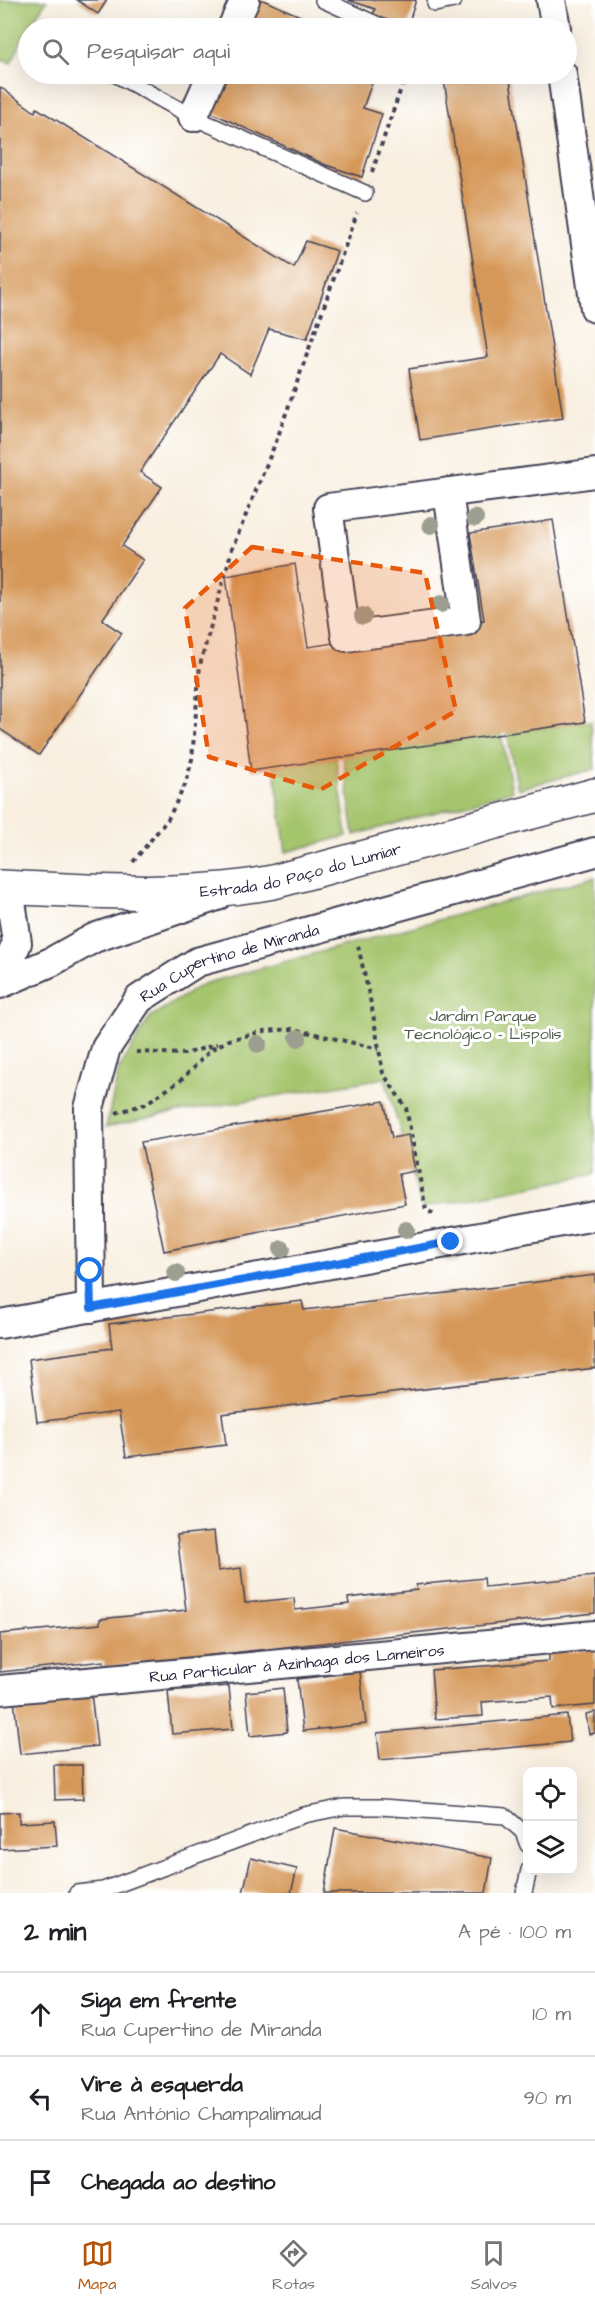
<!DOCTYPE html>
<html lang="pt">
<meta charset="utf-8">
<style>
body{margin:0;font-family:"Architects Daughter",sans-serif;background:#f6f6f6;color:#202124}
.controls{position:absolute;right:18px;bottom:18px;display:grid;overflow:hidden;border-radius:12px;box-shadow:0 6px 24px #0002}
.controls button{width:54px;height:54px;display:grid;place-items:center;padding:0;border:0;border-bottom:2px solid #e0e0e0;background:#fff;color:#202124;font:30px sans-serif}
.stop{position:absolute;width:18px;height:18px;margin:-14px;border:4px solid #1a73e8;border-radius:50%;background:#fff}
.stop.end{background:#1a73e8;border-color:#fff;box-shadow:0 2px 6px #0008}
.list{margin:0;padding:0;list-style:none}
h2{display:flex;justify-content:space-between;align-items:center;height:78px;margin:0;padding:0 24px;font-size:26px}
h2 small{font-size:20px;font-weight:400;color:#757577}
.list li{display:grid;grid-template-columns:39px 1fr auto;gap:18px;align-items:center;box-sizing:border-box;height:84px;padding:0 24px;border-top:2px solid #e0e0e0}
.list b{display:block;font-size:22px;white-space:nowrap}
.list p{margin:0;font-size:20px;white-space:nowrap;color:#757577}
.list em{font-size:20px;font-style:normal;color:#757577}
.icon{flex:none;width:33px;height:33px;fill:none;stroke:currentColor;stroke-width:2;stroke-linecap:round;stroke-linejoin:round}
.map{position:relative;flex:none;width:595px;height:1893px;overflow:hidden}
.search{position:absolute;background:#fff;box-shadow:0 6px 24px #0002;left:18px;right:18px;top:18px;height:66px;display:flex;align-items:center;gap:15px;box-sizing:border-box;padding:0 21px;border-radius:33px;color:#757577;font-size:22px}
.sheet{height:330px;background:#fff}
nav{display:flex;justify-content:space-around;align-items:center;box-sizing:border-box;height:84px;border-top:2px solid #e0e0e0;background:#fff;font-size:16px;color:#757577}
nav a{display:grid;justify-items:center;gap:3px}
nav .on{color:#b45309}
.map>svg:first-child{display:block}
.green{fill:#a5c56d;stroke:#647454;stroke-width:1.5}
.building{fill:#d59859}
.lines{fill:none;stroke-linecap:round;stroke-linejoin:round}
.lane-casing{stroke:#424154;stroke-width:18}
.street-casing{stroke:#424154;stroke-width:32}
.secondary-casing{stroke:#424154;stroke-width:36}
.path{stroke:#424154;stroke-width:4;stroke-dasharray:4.5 4.5;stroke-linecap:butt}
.lane{stroke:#fff;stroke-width:15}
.street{stroke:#fff;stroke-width:28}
.secondary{stroke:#fff;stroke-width:33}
.tree{fill:#9c9e8f}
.route{stroke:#1a73e8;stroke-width:8}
.marked{fill:#e8590c;fill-opacity:0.2;stroke:#e8590c;stroke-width:4.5;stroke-dasharray:12 8;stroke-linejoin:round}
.labels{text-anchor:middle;stroke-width:6;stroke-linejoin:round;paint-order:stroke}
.street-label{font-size:16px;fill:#22223b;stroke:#fff}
.park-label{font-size:16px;fill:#505b4c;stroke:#fff}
</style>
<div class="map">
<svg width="595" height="1893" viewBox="0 0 595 1893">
<rect width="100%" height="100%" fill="#fff"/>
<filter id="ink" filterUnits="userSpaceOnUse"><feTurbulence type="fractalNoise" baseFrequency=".0167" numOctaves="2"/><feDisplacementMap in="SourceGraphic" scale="12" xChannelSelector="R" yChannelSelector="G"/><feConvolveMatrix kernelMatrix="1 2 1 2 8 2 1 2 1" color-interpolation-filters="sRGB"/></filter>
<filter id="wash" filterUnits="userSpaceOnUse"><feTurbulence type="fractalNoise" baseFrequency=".008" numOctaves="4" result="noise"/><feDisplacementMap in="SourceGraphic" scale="24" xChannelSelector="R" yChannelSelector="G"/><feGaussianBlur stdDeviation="1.35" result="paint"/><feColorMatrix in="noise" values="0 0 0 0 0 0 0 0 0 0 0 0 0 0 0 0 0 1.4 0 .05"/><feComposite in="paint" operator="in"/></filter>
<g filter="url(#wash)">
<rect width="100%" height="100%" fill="#f8efe0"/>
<!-- green -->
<g class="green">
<path d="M0 0H47L28 28 11 63 0 58Z"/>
<path d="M591 721 595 769 518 789 507 733Z"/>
<path d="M501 734 512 791 354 835 343 757Z"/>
<path d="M336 758 347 836 286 852 274 767Z"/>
<path d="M595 877V1174L422 1208 385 1078 160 1115 106 1127 119 1069 150 1017 203 984Z"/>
</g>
<g id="blocks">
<!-- building -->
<g class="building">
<path d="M77 0H107L98 14Z"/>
<path d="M258 0H263L328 28H246Z"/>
<path d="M348 0H416L407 28 372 18 375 9Z"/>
<path d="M226 74H375L363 108 382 114 362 177 326 165 210 112Z"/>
<path d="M443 74H509L563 418 420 440 409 369 488 357Z"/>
<path d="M0 87 35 112 37 108 294 268 306 241 337 251 307 339 269 329 250 374 220 354 140 472 162 487 122 546 143 560 102 620 122 633 39 755 0 729Z"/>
<path d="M553 520 585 722 251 771 226 576 295 564 308 647 484 620 470 533Z"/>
<path d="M384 1101 392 1138 408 1135 415 1171 399 1174 405 1204 164 1251 141 1142Z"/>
<path d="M595 1275V1368L222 1414 226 1445 126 1457 119 1412 37 1422 29 1359 112 1348 109 1324 302 1301 304 1310Z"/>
<path d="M214 1531 218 1571 241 1568 245 1603 294 1598 295 1610 349 1604 348 1598 417 1590 416 1585 484 1578 485 1587 595 1576V1613L104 1667V1661L0 1672V1634L100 1624V1619L186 1610 177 1535Z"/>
<path d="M595 1649V1705L553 1709 552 1697 482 1702 483 1716 435 1719 431 1670 549 1661V1653Z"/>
<path d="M360 1672 366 1724 303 1731 297 1679Z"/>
<path d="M229 1686 233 1729 172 1734 168 1691Z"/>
<path d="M283 1688 287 1732 250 1736 246 1692Z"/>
<path d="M91 1692 97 1746 20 1754 14 1700Z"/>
<path d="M595 1712V1733L589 1734 586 1714Z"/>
<path d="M567 1715 570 1742 380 1760 377 1733Z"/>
<path d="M54 1765H82L83 1799 55 1800Z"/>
<path d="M19 1812V1823L55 1821 57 1846 0 1849V1813Z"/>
<path d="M335 1828 492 1858 486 1893H324Z"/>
<path d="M251 1858 297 1869 291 1893H243Z"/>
</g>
</g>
</g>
<g filter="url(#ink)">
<use href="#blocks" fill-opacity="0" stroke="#424154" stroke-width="1.5"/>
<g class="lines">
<defs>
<g id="lane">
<path d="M323 0 385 28"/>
<path d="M435 4 454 0"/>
<path d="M115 74 193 117 365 193"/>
<path d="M77 1893 103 1890 304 1815 344 1807H381L505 1816 523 1832 528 1845"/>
<path d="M524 1893 529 1870"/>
</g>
<g id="street">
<path d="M551 0 556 28"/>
<path d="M232 28 245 0"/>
<path d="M562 74 595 308"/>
<path d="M193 117 212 74"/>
<path d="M448 492 466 621 346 637 328 508 574 476 595 473"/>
<path d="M0 982 17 943 9 887"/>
<path d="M0 984 51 962 94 938 217 896"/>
<path id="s1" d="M91 1308 89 1108 106 1048 139 999 197 962 595 852"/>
<path d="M0 1324 595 1216"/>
<path id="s2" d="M0 1690 595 1635"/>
</g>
<g id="secondary">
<path id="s3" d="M0 887C91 891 183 899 273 882L595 795"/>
</g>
</defs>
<!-- lane casing -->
<use href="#lane" class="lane-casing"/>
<!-- street casing -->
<use href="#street" class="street-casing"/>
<!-- secondary casing -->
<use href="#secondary" class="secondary-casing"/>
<!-- path -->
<g class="path">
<path d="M372 172 406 74"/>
<path d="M133 862 168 819 186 783 192 759 200 665 232 549 277 439 357 213"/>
<path d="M358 946 372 1008 383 1073 406 1108 426 1210 436 1215"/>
<path d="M136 1052 185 1054 217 1044"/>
<path d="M116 1113 145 1104 180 1081 212 1049 229 1040 264 1031 294 1029 379 1049"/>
</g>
<!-- lane -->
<use href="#lane" class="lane"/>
<!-- street -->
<use href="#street" class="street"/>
<!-- secondary -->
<use href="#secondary" class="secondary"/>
</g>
<!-- trees -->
<g class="tree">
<circle cx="475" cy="518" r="9"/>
<circle cx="431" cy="525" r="9"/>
<circle cx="441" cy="604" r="9"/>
<circle cx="363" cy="616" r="9"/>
<circle cx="298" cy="1038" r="9"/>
<circle cx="258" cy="1044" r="9"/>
<circle cx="406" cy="1230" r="9"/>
<circle cx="282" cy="1249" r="9"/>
<circle cx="176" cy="1273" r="9"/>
</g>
</g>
<g class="lines" filter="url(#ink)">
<!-- route -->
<path class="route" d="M90 1271 91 1308 451 1242"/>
</g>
<!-- marked area -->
<path class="marked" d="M252 547 425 573 456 711 320 790 209 757 185 608Z"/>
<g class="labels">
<!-- street labels -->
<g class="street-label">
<text dy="6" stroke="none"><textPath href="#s3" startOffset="303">Estrada do Paço do Lumiar</textPath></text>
<text dy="6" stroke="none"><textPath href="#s1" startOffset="420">Rua Cupertino de Miranda</textPath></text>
<text dy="6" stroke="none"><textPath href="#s2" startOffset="298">Rua Particular à Azinhaga dos Lameiros</textPath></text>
</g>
<!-- park labels -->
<g class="park-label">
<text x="483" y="1021">Jardim Parque<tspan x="483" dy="18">Tecnológico - Lispolis</tspan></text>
</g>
</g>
</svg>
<div class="controls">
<button><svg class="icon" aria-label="locate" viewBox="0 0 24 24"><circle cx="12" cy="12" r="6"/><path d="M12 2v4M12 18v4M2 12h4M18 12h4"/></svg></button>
<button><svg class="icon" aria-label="layers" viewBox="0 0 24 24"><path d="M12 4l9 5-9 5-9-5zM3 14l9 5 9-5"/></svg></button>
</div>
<div class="stop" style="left:90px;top:1271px"></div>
<div class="stop end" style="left:451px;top:1242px"></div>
<div class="search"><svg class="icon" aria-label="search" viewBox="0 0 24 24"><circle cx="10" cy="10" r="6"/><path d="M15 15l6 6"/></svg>Pesquisar aqui</div>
</div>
<section class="sheet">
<h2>2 min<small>A pé · 100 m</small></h2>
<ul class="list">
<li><svg class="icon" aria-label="ahead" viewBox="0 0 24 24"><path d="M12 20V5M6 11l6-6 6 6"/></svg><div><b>Siga em frente</b><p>Rua Cupertino de Miranda</p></div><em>10 m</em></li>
<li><svg class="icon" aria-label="left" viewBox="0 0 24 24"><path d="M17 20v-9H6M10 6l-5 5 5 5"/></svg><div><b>Vire à esquerda</b><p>Rua António Champalimaud</p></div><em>90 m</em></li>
<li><svg class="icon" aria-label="arrive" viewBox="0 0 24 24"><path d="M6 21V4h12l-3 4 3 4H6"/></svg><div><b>Chegada ao destino</b></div></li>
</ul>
</section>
<nav>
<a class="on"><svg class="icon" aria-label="map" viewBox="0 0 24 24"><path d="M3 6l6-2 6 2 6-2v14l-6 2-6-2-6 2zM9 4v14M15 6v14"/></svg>Mapa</a>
<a><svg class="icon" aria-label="directions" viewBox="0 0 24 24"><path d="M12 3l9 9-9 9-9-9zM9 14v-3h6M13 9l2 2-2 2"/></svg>Rotas</a>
<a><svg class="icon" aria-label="saved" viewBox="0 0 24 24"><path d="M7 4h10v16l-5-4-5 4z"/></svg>Salvos</a>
</nav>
